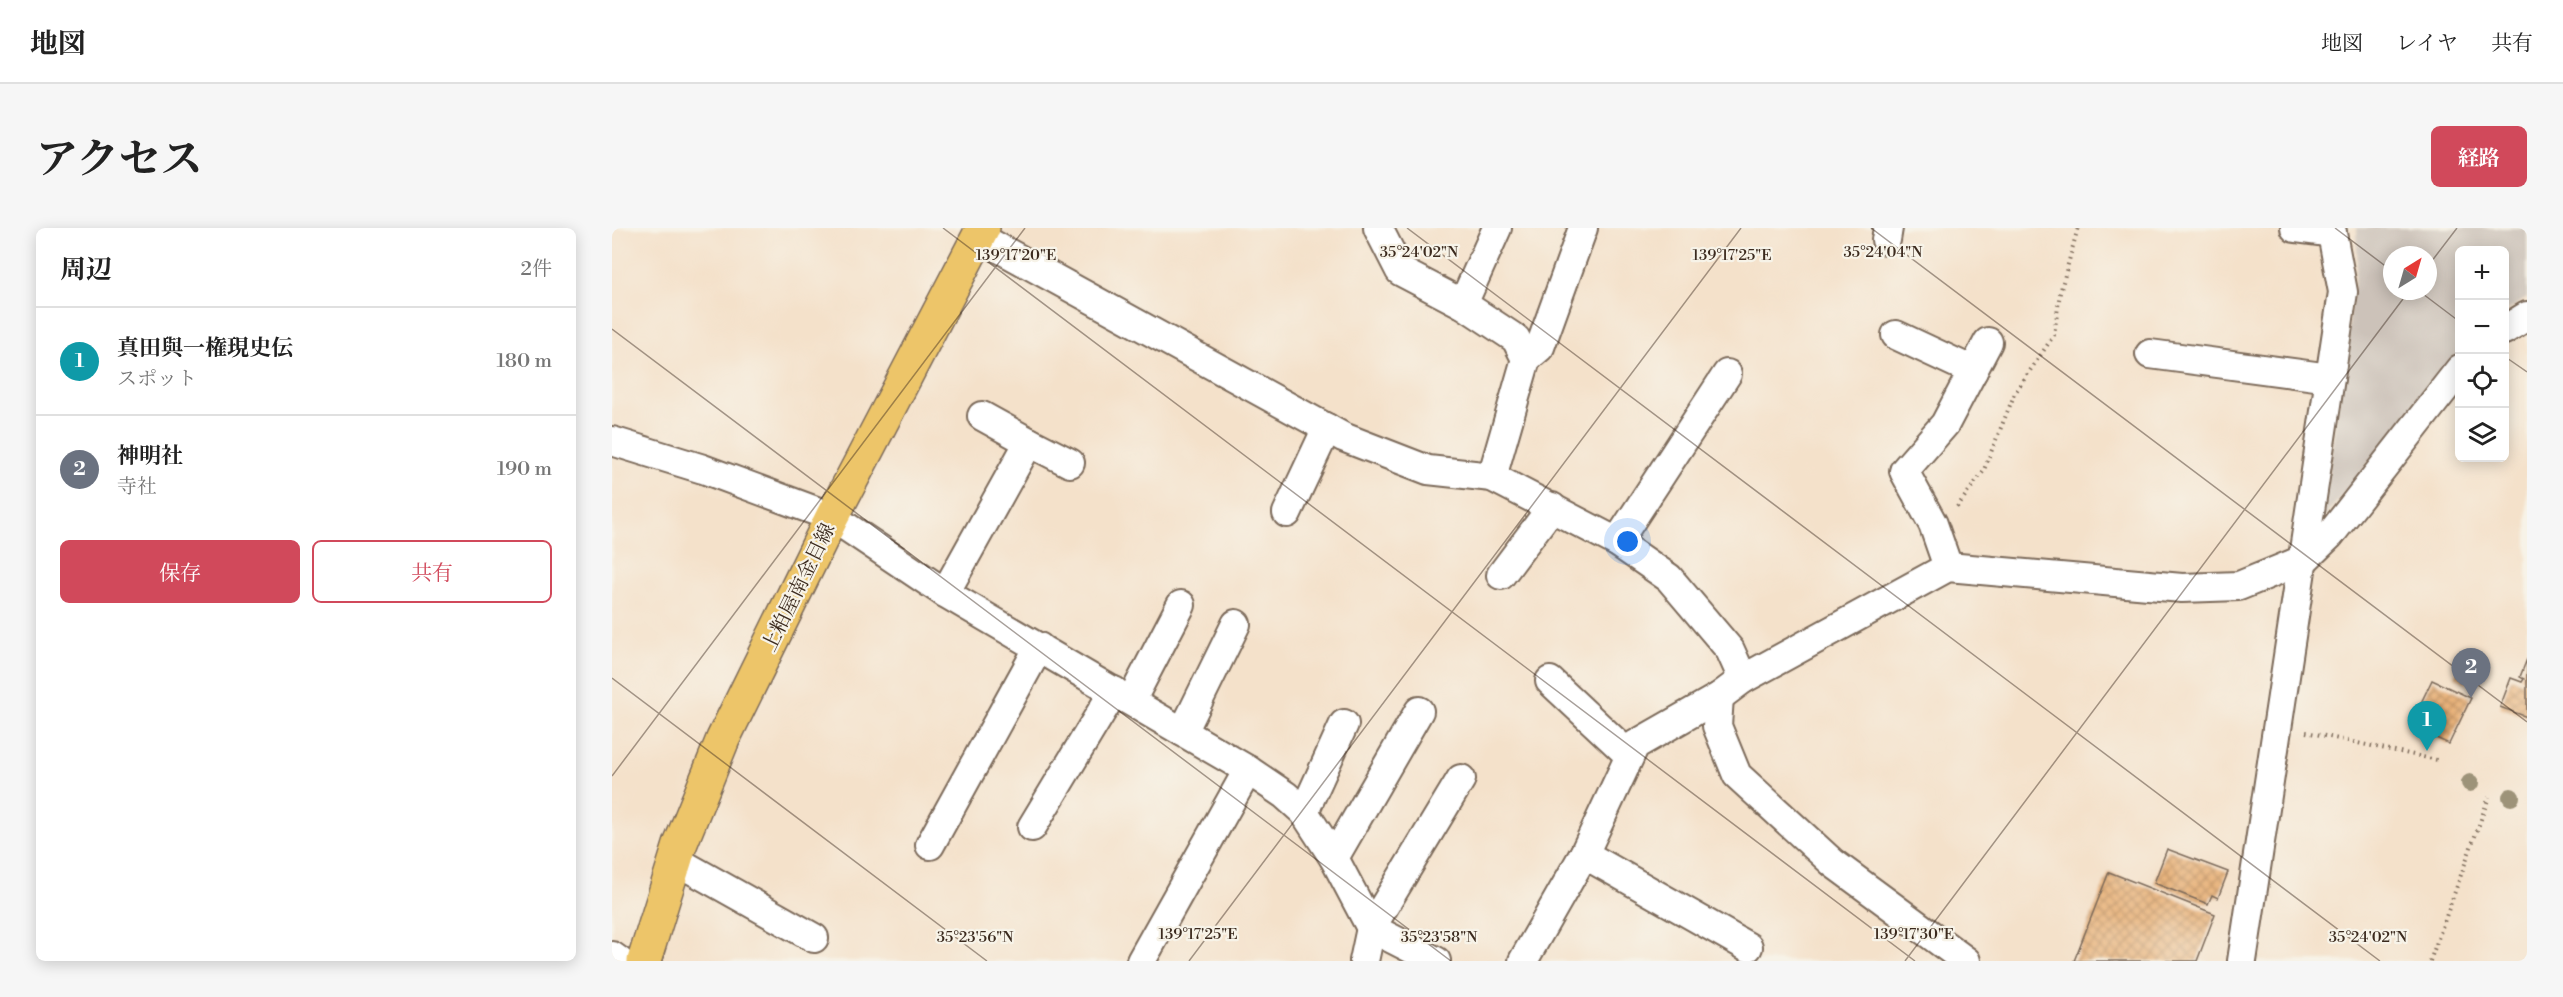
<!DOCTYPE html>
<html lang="ja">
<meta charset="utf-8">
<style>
body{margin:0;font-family:"Libre Bodoni","Noto Serif JP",serif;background:#f6f6f6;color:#222}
.controls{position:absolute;right:18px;top:18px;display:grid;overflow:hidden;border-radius:9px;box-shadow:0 3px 15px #0003}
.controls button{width:54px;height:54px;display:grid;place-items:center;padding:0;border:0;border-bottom:2px solid #e0e0e0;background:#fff;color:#222;font:30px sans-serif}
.compass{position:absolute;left:1771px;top:18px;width:54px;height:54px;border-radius:50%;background:#fff;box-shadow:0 3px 15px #0003;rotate:37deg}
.you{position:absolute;left:1016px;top:314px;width:21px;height:21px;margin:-15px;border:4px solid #fff;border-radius:50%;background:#1a73e8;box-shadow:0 0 0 9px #1a73e833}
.badge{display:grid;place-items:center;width:39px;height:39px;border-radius:50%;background:#d1495b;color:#fff;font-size:20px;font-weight:700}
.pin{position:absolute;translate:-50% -50px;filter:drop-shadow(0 2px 3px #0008)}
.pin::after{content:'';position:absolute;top:32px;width:21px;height:18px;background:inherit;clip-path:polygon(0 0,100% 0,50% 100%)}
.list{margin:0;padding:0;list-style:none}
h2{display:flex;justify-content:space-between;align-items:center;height:78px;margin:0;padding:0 24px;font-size:26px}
h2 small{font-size:20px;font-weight:400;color:#767676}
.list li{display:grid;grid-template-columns:39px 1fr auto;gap:18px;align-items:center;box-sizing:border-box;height:108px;padding:0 24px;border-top:2px solid #e0e0e0}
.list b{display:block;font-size:22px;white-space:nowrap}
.list p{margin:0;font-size:20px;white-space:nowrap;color:#767676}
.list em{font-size:20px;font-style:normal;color:#767676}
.actions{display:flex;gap:12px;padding:18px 24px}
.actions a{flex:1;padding:14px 0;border:2px solid #d1495b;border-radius:9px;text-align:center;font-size:21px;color:#d1495b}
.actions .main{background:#d1495b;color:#fff}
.icon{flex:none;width:33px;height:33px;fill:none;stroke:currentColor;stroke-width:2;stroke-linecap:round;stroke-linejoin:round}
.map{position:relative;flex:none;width:1915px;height:733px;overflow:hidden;border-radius:9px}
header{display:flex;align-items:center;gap:36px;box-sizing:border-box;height:84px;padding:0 30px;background:#fff;border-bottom:2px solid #e0e0e0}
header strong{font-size:28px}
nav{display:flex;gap:33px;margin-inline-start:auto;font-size:21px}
.intro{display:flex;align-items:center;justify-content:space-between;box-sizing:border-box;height:144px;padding:0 36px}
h1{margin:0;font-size:42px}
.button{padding:15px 27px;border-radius:9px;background:#d1495b;color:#fff;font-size:21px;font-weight:700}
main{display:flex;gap:36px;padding:0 36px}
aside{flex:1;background:#fff;border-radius:9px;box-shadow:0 3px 15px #0003}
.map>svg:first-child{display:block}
.industrial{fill:#ccc2b9;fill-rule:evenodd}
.building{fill:url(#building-cross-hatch)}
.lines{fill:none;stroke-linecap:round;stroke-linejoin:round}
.minor-casing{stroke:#7c6a5a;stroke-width:32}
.major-casing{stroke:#7c6a5a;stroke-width:36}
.path{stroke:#7c6a5a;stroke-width:4;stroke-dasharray:1.5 4.5;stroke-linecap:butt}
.minor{stroke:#fff;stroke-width:28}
.major{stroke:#edc569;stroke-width:33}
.tree{fill:#9d9379}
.ticks{fill:none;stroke:#3b2a1e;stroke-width:1.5;stroke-opacity:0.45}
.labels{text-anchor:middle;stroke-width:4.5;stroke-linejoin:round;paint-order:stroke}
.street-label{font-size:20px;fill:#3b2a1e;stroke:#f7f3e8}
.ticks-label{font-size:15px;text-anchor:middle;fill:#3b2a1e;stroke:#f7f3e8;stroke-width:4.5;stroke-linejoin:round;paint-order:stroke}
</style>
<header>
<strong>地図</strong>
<nav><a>地図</a><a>レイヤ</a><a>共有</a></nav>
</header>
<div class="intro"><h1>アクセス</h1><a class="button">経路</a></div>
<main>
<aside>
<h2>周辺<small>2件</small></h2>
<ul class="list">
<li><span class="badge" style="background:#0f9aa8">1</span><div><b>真田與一権現史伝</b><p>スポット</p></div><em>180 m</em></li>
<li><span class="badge" style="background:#6b7280">2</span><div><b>神明社</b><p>寺社</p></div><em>190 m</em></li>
</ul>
<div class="actions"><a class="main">保存</a><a>共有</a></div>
</aside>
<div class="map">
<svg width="1915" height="733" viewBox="0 0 1915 733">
<defs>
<pattern id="building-cross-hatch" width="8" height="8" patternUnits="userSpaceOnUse" patternTransform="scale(1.5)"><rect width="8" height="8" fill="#e8b27a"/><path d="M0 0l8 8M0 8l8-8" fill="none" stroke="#bd9163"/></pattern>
</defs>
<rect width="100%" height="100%" fill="#f7f3e8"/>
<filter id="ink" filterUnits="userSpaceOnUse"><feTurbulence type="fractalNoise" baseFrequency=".0167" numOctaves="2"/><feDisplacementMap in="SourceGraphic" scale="12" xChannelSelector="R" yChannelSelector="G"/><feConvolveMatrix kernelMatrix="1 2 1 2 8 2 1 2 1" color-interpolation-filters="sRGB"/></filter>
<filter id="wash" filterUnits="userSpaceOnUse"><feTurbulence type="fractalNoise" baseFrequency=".008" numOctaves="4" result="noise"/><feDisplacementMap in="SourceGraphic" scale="24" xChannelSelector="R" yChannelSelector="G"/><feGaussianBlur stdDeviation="1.35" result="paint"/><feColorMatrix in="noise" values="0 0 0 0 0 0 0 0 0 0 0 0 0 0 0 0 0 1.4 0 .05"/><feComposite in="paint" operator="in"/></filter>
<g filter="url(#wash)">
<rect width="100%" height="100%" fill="#f4e1ca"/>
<!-- industrial -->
<path class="industrial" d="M1745 0H1915V70L1893 84 1892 22H1848L1847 124 1710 292 1745 34ZM1780 27H1816V63H1780Z"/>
<g id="blocks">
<!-- building -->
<g class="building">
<path d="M1915 431V489L1888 479 1899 450 1910 454 1912 451 1908 449Z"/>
<path d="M1848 439 1861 447 1856 456 1842 448Z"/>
<path d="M1820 452 1859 470 1837 516 1809 503 1818 484 1807 479Z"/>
<path d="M1555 621 1616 644 1606 670 1600 667 1596 676 1542 655Z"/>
<path d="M1497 644 1603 686 1585 733H1462Z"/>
</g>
</g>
</g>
<g filter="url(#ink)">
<use href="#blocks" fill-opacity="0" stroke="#7c6a5a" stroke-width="1.5"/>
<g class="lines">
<defs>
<g id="minor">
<path d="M766 0 788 43 851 76 904 111 914 131 880 249"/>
<path d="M1683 0 1720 5"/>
<path d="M367 9 731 209 816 242 880 249 1005 314 1057 350 1118 422 1131 451"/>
<path d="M1274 12 1276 0"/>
<path d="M851 76 885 0"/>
<path d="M1892 102 1915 88"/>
<path d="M1284 107 1361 143"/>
<path d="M1538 126 1718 150"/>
<path d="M914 131 928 119 971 0"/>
<path d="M370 188 417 214"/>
<path d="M0 213 91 241 220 289 333 365 636 542 673 567 692 584 722 630 759 700 824 733"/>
<path d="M675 285 715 200"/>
<path d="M1005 314 1115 146"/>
<path d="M1336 339 1321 296 1292 243 1333 196 1376 114"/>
<path d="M889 347 940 279"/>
<path d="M333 365 417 214 458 235"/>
<path d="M938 453 1017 527"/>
<path d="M1107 469 1105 498 1125 547 1221 635 1354 733"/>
<path d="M519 473 569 377"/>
<path d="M571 504 624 396"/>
<path d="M692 584 732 496"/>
<path d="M420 599 502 463"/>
<path d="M318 617 427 419"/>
<path d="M972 626 1136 719"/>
<path d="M722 630 807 483"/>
<path d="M63 632 202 710"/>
<path d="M0 728 7 733"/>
<path d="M529 733 636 542"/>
<path d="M752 733 759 700 849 551"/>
<path d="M911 733 972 626 1023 517 1107 469 1131 451 1336 339 1570 360 1627 358 1693 331 1718 307 1848 141"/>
<path d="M1630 733 1731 64 1719 0"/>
</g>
<path id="major" d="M32 733 68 617 111 511 220 289 371 0"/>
</defs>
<!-- minor casing -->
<use href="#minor" class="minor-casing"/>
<!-- major casing -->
<use href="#major" class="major-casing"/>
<!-- path -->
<g class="path">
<path d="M1345 279 1371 244 1403 165 1442 107 1448 65 1466 0"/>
<path d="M1694 504 1825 532"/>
<path d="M1818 733 1877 569"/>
</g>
<!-- minor -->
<use href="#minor" class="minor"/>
<!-- major -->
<use href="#major" class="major"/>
</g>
<!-- trees -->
<g class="tree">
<circle cx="1858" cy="555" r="9"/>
<circle cx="1899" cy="569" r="9"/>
</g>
</g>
<!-- ticks -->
<path class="ticks" d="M331 0 1303 733M795 0 1768 733M1259 0 1915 494M1723 0 1780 43M1816 38 1845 0M1807 63 1848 94M0 101 839 733M1892 128 1915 144M0 450 375 733M0 548 413 0M577 733 1129 0M1293 733 1797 63"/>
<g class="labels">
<!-- street labels -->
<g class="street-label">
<text transform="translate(186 359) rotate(-64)" y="7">上粕屋南金目線</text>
</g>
</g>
<g class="ticks-label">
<text x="1271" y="29">35°24'04"N</text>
<text x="807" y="29">35°24'02"N</text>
<text x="404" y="32">139°17'20"E</text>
<text x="1120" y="32">139°17'25"E</text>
<text x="586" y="711">139°17'25"E</text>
<text x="1302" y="711">139°17'30"E</text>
<text x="363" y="714">35°23'56"N</text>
<text x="827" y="714">35°23'58"N</text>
<text x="1756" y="714">35°24'02"N</text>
</g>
</svg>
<div class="controls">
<button>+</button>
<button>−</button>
<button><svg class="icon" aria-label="locate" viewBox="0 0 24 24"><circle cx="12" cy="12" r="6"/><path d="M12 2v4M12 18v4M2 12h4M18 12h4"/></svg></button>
<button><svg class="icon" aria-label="layers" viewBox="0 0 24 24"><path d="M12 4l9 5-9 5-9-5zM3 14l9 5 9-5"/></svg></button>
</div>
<svg class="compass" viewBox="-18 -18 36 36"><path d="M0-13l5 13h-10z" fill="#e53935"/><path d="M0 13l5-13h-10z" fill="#767676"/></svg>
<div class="you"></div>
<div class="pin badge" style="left:1815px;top:523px;background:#0f9aa8">1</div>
<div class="pin badge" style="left:1859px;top:470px;background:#6b7280">2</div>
</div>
</main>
